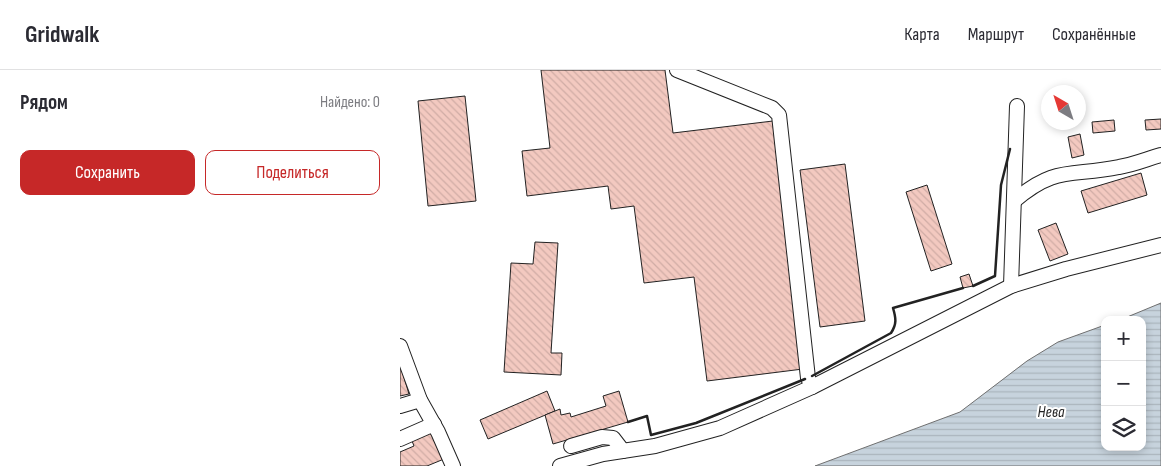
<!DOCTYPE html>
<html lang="ru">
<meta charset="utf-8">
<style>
body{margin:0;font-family:"Sofia Sans Condensed",sans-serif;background:#f2f2f3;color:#2b2b33}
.controls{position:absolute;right:15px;bottom:15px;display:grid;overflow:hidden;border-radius:10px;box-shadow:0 2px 8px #0003}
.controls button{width:45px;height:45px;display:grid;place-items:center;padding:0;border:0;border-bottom:1px solid #e1e1e2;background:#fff;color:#2b2b33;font:25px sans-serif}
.compass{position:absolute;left:641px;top:15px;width:45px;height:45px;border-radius:50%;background:#fff;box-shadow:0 2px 8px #0003;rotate:321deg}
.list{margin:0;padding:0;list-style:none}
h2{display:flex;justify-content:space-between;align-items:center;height:65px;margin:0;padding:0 20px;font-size:21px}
h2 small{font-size:16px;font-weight:400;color:#7c7c81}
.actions{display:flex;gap:10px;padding:15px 20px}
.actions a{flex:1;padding:11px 0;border:1px solid #c62828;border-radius:10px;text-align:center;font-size:18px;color:#c62828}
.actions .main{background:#c62828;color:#fff}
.icon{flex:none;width:28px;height:28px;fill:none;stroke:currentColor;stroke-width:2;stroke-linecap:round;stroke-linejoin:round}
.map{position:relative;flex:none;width:761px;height:396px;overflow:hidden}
header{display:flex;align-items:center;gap:30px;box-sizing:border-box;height:70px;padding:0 25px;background:#fff;border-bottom:1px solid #e1e1e2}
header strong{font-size:24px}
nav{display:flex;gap:28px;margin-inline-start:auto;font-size:18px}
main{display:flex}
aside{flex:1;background:#fff}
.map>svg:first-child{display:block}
.water{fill:url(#water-rules);stroke:#6f6f6f}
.building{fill:url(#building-back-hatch);stroke:#222}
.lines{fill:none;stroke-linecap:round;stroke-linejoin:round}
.minor-casing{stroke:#222;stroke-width:16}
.minor{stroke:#fff;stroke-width:14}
.wall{stroke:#222;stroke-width:2.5}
.labels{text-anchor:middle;stroke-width:4;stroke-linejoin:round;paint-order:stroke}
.water-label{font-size:16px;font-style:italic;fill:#222;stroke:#fff}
</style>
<header>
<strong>Gridwalk</strong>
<nav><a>Карта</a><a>Маршрут</a><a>Сохранённые</a></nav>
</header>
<main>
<aside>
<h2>Рядом<small>Найдено: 0</small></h2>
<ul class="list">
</ul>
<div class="actions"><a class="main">Сохранить</a><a>Поделиться</a></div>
</aside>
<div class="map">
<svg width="761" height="396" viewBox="0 0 761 396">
<defs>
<pattern id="water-rules" width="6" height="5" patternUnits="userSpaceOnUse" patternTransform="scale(1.25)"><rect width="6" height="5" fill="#c7d3dd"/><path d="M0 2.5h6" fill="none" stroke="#abb5bd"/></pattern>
<pattern id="building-back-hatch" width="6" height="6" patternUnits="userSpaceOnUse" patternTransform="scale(1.25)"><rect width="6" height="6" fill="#f3c9c0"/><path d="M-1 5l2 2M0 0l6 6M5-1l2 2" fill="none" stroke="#d0aca5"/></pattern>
</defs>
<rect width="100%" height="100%" fill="#fff"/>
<!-- water -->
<path class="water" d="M761 233V396H415L560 342 627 291 658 272 705 255V377H742V250H720Z"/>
<!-- building -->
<g class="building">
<path d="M141 0H265L273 63 373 51 403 299 307 311 294 207 244 213 234 136 211 139 208 116 127 126 122 81 150 78Z"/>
<path d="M65 26 76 131 28 136 18 31Z"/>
<path d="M761 49V59L746 60 745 50Z"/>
<path d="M714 50 715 61 693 63 692 52Z"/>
<path d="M680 64 684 85 672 88 668 67Z"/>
<path d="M445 94 465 251 420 257 400 100Z"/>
<path d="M741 103 747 125 688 143 681 121Z"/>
<path d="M527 115 552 194 531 201 506 122Z"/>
<path d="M656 153 668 184 650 191 638 160Z"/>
<path d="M135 172 158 173 151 283H162L161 305 104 302 111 193 133 194Z"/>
<path d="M569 204 573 216 563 218 560 207Z"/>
<path d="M0 294 9 324 0 326Z"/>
<path d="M147 321 155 341 88 369 80 350Z"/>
<path d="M219 321 228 352 153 374 145 345 160 339 161 345 170 343 171 347 206 336 203 326Z"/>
<path d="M33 362 44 389 27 396H0V382L14 376 12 371Z"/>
</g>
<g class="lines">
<defs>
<g id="minor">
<path d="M277 0 372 38 379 45 408 308 412 317"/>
<path d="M614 131C656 95 671 107 719 97 733 95 747 89 761 85"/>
<path d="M611 216 617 36"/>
<path d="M0 276 20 330 38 362 53 396"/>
<path d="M0 336 20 330"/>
<path d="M0 369 34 354"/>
<path d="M171 376 202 367 213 368 223 381"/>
<path d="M160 396 203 384 255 376 320 358 412 317 611 216 666 199 761 175"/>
</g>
</defs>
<!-- minor casing -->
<use href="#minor" class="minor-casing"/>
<!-- minor -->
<use href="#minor" class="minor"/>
<!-- wall -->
<g class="wall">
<path d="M573 216 595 206 601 115 610 79"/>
<path d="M412 306 491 263C497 254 496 248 493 238L563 218"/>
<path d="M228 352 247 346 251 365 296 353 405 309"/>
</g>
</g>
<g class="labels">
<!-- water labels -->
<g class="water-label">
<text x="651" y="347">Нева</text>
</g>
</g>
</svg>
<div class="controls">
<button>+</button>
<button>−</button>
<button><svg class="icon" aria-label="layers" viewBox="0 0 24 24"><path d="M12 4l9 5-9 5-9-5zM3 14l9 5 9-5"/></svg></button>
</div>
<svg class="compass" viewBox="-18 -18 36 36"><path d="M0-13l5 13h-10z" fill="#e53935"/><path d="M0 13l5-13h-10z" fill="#7c7c81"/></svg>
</div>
</main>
